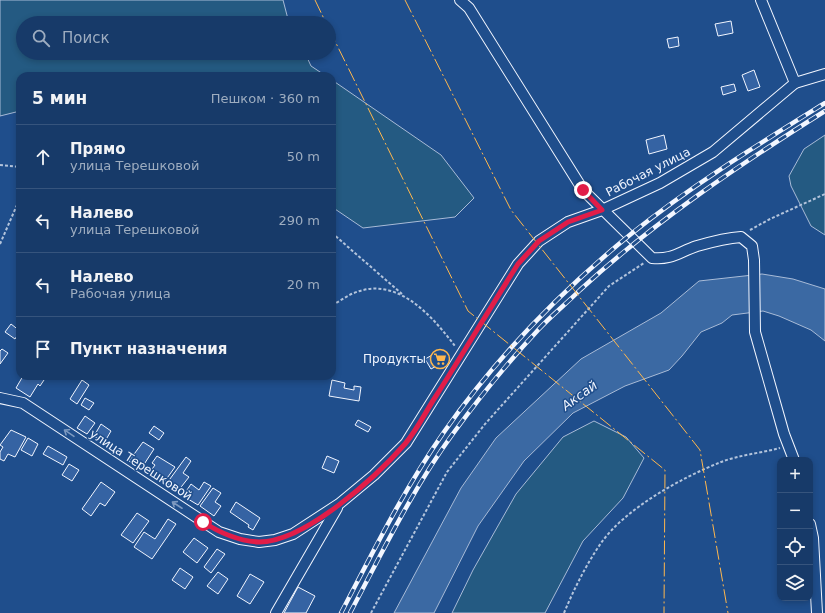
<!DOCTYPE html>
<html lang="ru">
<meta charset="utf-8">
<style>
body{margin:0;font-family:"DejaVu Sans",sans-serif;background:#20416f;color:#f1f3f6}
.controls{position:absolute;right:12px;bottom:12px;display:grid;overflow:hidden;border-radius:8px;box-shadow:0 2px 6px #0003}
.controls button{width:36px;height:36px;display:grid;place-items:center;padding:0;border:0;border-bottom:1px solid #36547d;background:#173a69;color:#f1f3f6;font:20px sans-serif}
.stop{position:absolute;width:12px;height:12px;margin:-9px;border:3px solid #e11d48;border-radius:50%;background:#fff}
.stop.end{background:#e11d48;border-color:#fff;box-shadow:0 1px 4px #0008}
.list{margin:0;padding:0;list-style:none}
h2{display:flex;justify-content:space-between;align-items:center;height:52px;margin:0;padding:0 16px;font-size:17px}
h2 small{font-size:13px;font-weight:400;color:#9eadc0}
.list li{display:grid;grid-template-columns:26px 1fr auto;gap:12px;align-items:center;box-sizing:border-box;height:64px;padding:0 16px;border-top:1px solid #36547d}
.list b{display:block;font-size:15px;white-space:nowrap}
.list p{margin:0;font-size:13px;white-space:nowrap;color:#9eadc0}
.list em{font-size:13px;font-style:normal;color:#9eadc0}
.icon{flex:none;width:22px;height:22px;fill:none;stroke:currentColor;stroke-width:2;stroke-linecap:round;stroke-linejoin:round}
.map{position:relative;flex:none;width:825px;height:613px;overflow:hidden}
.search{position:absolute;background:#173a69;box-shadow:0 2px 6px #0003;left:16px;top:16px;width:320px;height:44px;display:flex;align-items:center;gap:10px;box-sizing:border-box;padding:0 14px;border-radius:22px;color:#9eadc0;font-size:15px}
.panel{position:absolute;background:#173a69;box-shadow:0 2px 6px #0003;left:16px;top:72px;width:320px;height:308px;border-radius:12px}
.map>svg:first-child{display:block}
.green{fill:#245a82;stroke:#a8bbd7}
.water{fill:#3b69a3;stroke:#a8bbd7}
.building{fill:#3563a3;stroke:#f2f6ff}
.lines{fill:none;stroke-linecap:round;stroke-linejoin:round}
.minor-casing{stroke:#f2f6ff;stroke-width:12}
.path{stroke:#b3c4dc;stroke-width:2;stroke-dasharray:3 2;stroke-linecap:butt}
.minor{stroke:#1f4e8c;stroke-width:10}
.rail-casing{stroke:#f2f6ff;stroke-width:4.5}
.rail{stroke:#1f4e8c;stroke-width:3;stroke-dasharray:9;stroke-linecap:butt}
.power{stroke:#ffb74d;stroke-width:1;stroke-dasharray:14 3 2 3;stroke-linecap:butt}
.oneway{stroke:#7e9ac0}
.route{stroke:#e11d48;stroke-width:5}
.labels{text-anchor:middle;stroke-width:3;stroke-linejoin:round;paint-order:stroke}
.street-label{font-size:12px;fill:#f2f6ff;stroke:#1f4e8c}
.poi-label{font-size:12px;fill:#f2f6ff;stroke:#1f4e8c;text-anchor:end}
.water-label{font-size:13px;font-style:italic;fill:#f2f6ff;stroke:#1f4e8c}
</style>
<div class="map">
<svg width="825" height="613" viewBox="0 0 825 613">
<rect width="100%" height="100%" fill="#1f4e8c"/>
<!-- green -->
<g class="green">
<path d="M0 0H283L289 23H23V53H305L311 66 326 76H20V111L0 116Z"/>
<path d="M332 80 441 155 474 198 455 217 363 228 332 207Z"/>
<path d="M825 135V235L811 226 791 186 789 176 804 149Z"/>
<path d="M594 421 626 437 644 458 623 498 583 541 545 613H452L473 570 516 494 563 437Z"/>
</g>
<!-- water -->
<path class="water" d="M762 274 793 279 825 289V341L811 330 779 316 763 311 732 315 722 323 701 332 682 356 669 370 625 386 573 413 524 461 478 526 434 613H394L461 488 496 438 581 359 661 313 699 281Z"/>
<!-- building -->
<g class="building">
<path d="M731 21 733 33 718 36 715 24Z"/>
<path d="M678 37 679 46 669 48 667 39Z"/>
<path d="M754 70 760 87 748 91 742 75Z"/>
<path d="M734 84 736 91 723 95 721 87Z"/>
<path d="M664 135 667 149 649 154 646 140Z"/>
<path d="M11 324 20 331 15 339 5 332Z"/>
<path d="M2 349 8 353 0 364V351Z"/>
<path d="M436 353 442 363 431 369 425 359Z"/>
<path d="M23 376H44L46 377 40 386 38 384 30 397 16 388Z"/>
<path d="M82 380 89 385 77 404 70 399Z"/>
<path d="M332 380 345 383 344 388 354 390V386L361 387 359 401 329 396Z"/>
<path d="M85 398 94 403 89 410 81 405Z"/>
<path d="M85 416 95 423 87 434 77 428Z"/>
<path d="M358 420 371 427 368 432 355 425Z"/>
<path d="M101 424 111 431 104 443 94 436Z"/>
<path d="M154 426 164 433 159 440 149 433Z"/>
<path d="M11 430 26 437 15 457 8 454 4 461 0 459V452L3 447 0 445Z"/>
<path d="M28 438 38 444 32 456 21 450Z"/>
<path d="M143 442 154 449 141 469 129 461Z"/>
<path d="M48 446 67 457 63 465 43 454Z"/>
<path d="M157 456 175 467 165 481 150 472 155 465 152 463Z"/>
<path d="M327 456 339 461 334 473 322 468Z"/>
<path d="M186 457 191 461 183 473 189 477 178 491 167 483Z"/>
<path d="M69 464 79 470 72 481 62 475Z"/>
<path d="M101 482 115 492 105 506 100 503 91 516 82 509Z"/>
<path d="M204 482 211 486 198 505 183 496 191 484 199 490Z"/>
<path d="M213 488 221 493 215 502 221 506 214 516 200 506Z"/>
<path d="M236 502 260 518 253 530 248 527 249 525 230 512Z"/>
<path d="M137 513 149 521 133 543 121 535Z"/>
<path d="M168 519 176 524 152 559 134 547 144 532 155 539Z"/>
<path d="M194 538 208 548 197 563 183 552Z"/>
<path d="M217 549 225 554 211 573 204 567Z"/>
<path d="M180 568 193 577 185 589 172 580Z"/>
<path d="M218 572 228 579 218 594 207 586Z"/>
<path d="M250 574 264 582 250 604 237 596Z"/>
<path d="M298 587 315 596 306 613H284Z"/>
</g>
<g class="lines">
<defs>
<g id="minor">
<path d="M460 0 469 8 583 190 652 258C672 260 679 252 697 246 711 242 726 238 741 237L752 246 754 260 755 332 784 434 794 460"/>
<path d="M761 0 795 83"/>
<path d="M0 398 23 403 219 532 240 539 259 542 275 540 293 534 339 504 374 475 406 443 518 264 539 241 568 222 602 210 660 183 713 152 795 83 825 74"/>
<path d="M810 524 813 538 817 613"/>
<path d="M276 613 337 508"/>
</g>
</defs>
<!-- minor casing -->
<use href="#minor" class="minor-casing"/>
<!-- path -->
<g class="path">
<path d="M0 165 20 167"/>
<path d="M750 230 770 219 825 194"/>
<path d="M332 233 402 294"/>
<path d="M0 244 20 198"/>
<path d="M332 305C339 302 346 296 354 293 397 275 432 316 455 346"/>
<path d="M371 613 447 472 485 424 609 286 644 263"/>
<path d="M564 613C574 589 586 565 601 543 626 508 681 478 721 462 739 455 761 453 780 448"/>
</g>
<!-- minor -->
<use href="#minor" class="minor"/>
<defs>
<g id="rail">
<path d="M341 613C373 552 404 489 444 432 496 358 561 291 631 234 692 185 759 144 825 103"/>
<path d="M350 613C382 553 412 490 452 435 479 398 508 362 539 329 552 315 567 303 580 290 655 221 739 165 825 111"/>
</g>
</defs>
<!-- rail casing -->
<use href="#rail" class="rail-casing"/>
<!-- rail -->
<use href="#rail" class="rail"/>
<!-- power -->
<g class="power">
<path d="M315 0 326 23"/>
<path d="M405 0 511 210 700 450 728 613"/>
<path d="M329 29 468 311 665 470 664 613"/>
</g>
</g>
<!-- one-way arrows -->
<defs><path id="oneway-shaft" d="M-6 0H5M1.5-3L5.5 0L1.5 3" fill="none" stroke-width="1.6" stroke-linecap="round" stroke-linejoin="round"/></defs>
<g class="oneway">
<use href="#oneway-shaft" transform="translate(69 433) rotate(-146)"/>
<use href="#oneway-shaft" transform="translate(177 505) rotate(-147)"/>
</g>
<g class="lines">
<!-- route -->
<path class="route" d="M203 522C220 533 238 541 259 542 305 542 376 477 405 444 417 430 426 411 436 396 464 352 490 308 518 264L539 241 568 222 602 210 583 190"/>
</g>
<!-- icons -->
<defs>
<symbol id="supermarket-ring" viewBox="-11 -11 22 22"><circle r="9.5" fill="#1f4e8c" stroke="#ffb74d" stroke-width="1.5"/><path d="M-6-5.5h2.5l.6 2H6L4.5 2H-2.5L-4.4-4H-6ZM-1.5 3.2a1.3 1.3 0 1 0 .1 0ZM3 3.2a1.3 1.3 0 1 0 .1 0Z" fill="#ffb74d"/></symbol>
</defs>
<g fill-rule="evenodd">
<use href="#supermarket-ring" x="429" y="348" width="22" height="22"/>
</g>
<g class="labels">
<!-- street labels -->
<g class="street-label">
<text transform="translate(648 172) rotate(-27)" y="4">Рабочая улица</text>
<text transform="translate(141 465) rotate(33)" y="4">улица Терешковой</text>
</g>
<!-- poi labels -->
<g class="poi-label">
<text x="426" y="363">Продукты</text>
</g>
<!-- water labels -->
<g class="water-label">
<text transform="translate(579 395) rotate(-36)" y="5">Аксай</text>
</g>
</g>
</svg>
<div class="controls">
<button>+</button>
<button>−</button>
<button><svg class="icon" aria-label="locate" viewBox="0 0 24 24"><circle cx="12" cy="12" r="6"/><path d="M12 2v4M12 18v4M2 12h4M18 12h4"/></svg></button>
<button><svg class="icon" aria-label="layers" viewBox="0 0 24 24"><path d="M12 4l9 5-9 5-9-5zM3 14l9 5 9-5"/></svg></button>
</div>
<div class="stop" style="left:203px;top:522px"></div>
<div class="stop end" style="left:583px;top:190px"></div>
<div class="search"><svg class="icon" aria-label="search" viewBox="0 0 24 24"><circle cx="10" cy="10" r="6"/><path d="M15 15l6 6"/></svg>Поиск</div>
<section class="panel">
<h2>5 мин<small>Пешком · 360 m</small></h2>
<ul class="list">
<li><svg class="icon" aria-label="ahead" viewBox="0 0 24 24"><path d="M12 20V5M6 11l6-6 6 6"/></svg><div><b>Прямо</b><p>улица Терешковой</p></div><em>50 m</em></li>
<li><svg class="icon" aria-label="left" viewBox="0 0 24 24"><path d="M17 20v-9H6M10 6l-5 5 5 5"/></svg><div><b>Налево</b><p>улица Терешковой</p></div><em>290 m</em></li>
<li><svg class="icon" aria-label="left" viewBox="0 0 24 24"><path d="M17 20v-9H6M10 6l-5 5 5 5"/></svg><div><b>Налево</b><p>Рабочая улица</p></div><em>20 m</em></li>
<li><svg class="icon" aria-label="arrive" viewBox="0 0 24 24"><path d="M6 21V4h12l-3 4 3 4H6"/></svg><div><b>Пункт назначения</b></div></li>
</ul>
</section>
</div>
